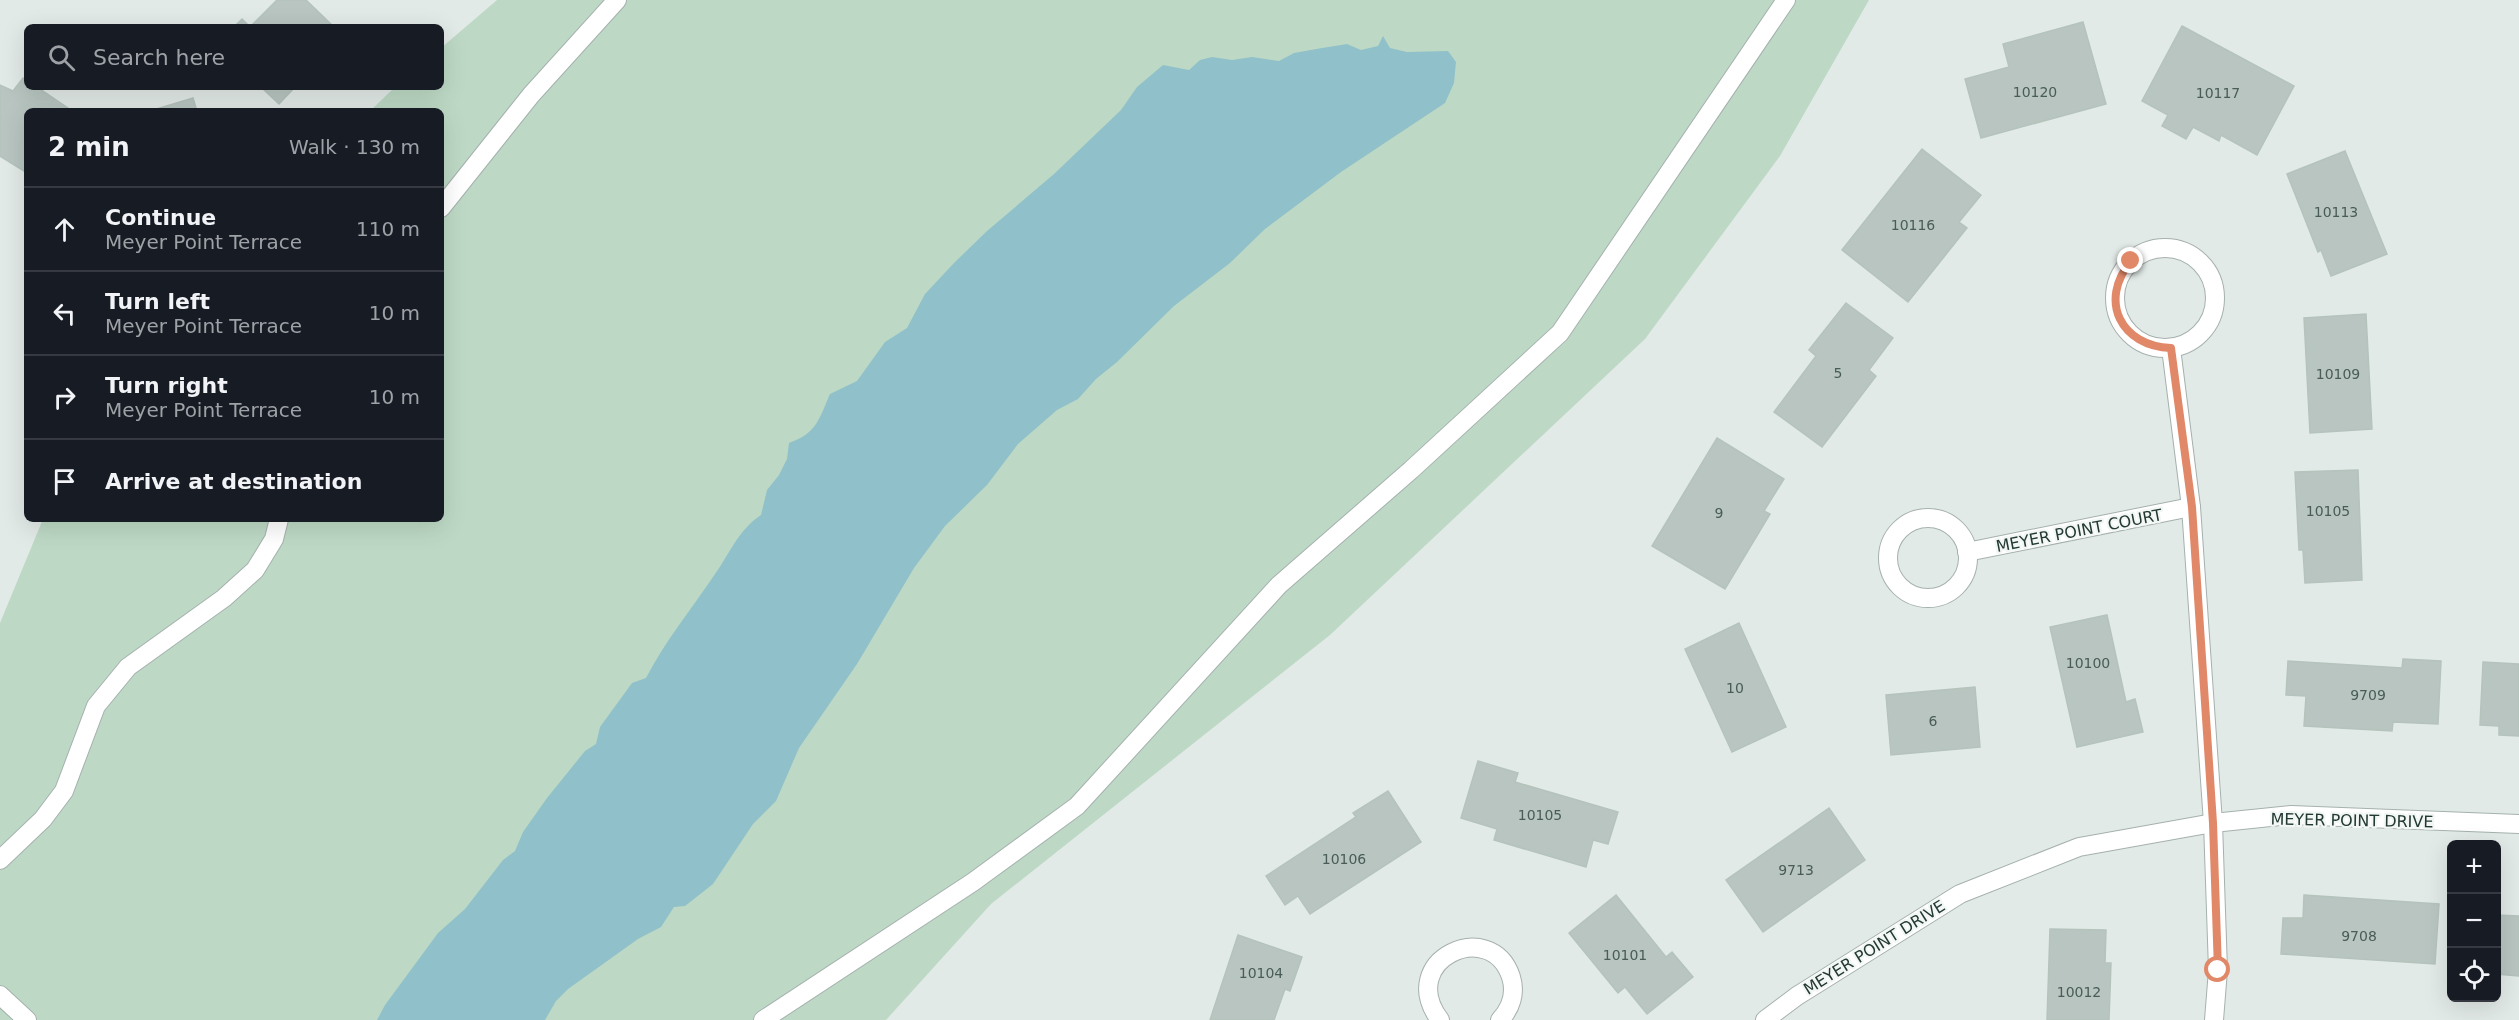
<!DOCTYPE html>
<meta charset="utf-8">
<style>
body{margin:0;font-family:"DejaVu Sans",sans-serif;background:#242831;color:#f1f3f6}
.controls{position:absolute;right:18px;bottom:18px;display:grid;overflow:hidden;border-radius:9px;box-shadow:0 6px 24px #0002}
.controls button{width:54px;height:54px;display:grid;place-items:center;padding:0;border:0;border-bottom:2px solid #363941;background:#171b24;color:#f1f3f6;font:30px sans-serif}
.stop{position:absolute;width:18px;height:18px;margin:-14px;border:4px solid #e18869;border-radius:50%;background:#fff}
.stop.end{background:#e18869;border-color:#fff;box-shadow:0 2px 6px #0008}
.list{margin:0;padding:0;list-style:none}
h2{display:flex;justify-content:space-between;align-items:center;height:78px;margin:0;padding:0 24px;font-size:26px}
h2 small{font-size:20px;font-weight:400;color:#9ea1a6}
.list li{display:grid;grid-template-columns:39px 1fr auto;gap:18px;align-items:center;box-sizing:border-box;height:84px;padding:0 24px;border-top:2px solid #363941}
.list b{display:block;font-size:22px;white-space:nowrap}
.list p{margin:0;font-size:20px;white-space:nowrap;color:#9ea1a6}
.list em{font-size:20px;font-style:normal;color:#9ea1a6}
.icon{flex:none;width:33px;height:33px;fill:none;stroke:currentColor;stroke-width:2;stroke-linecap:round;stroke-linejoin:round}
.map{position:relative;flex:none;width:2519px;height:1020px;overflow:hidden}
.search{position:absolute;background:#171b24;box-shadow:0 6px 24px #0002;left:24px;top:24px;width:420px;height:66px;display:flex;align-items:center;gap:15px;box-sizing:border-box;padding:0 21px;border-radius:9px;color:#9ea1a6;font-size:22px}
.panel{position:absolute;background:#171b24;box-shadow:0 6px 24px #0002;left:24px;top:108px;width:420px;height:414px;border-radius:9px}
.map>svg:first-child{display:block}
.green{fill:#bdd9c5}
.water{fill:#90c0c9}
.building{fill:#b8c5c0;stroke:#b5c3bd;stroke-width:1.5}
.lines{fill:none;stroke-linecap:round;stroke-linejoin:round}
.service-casing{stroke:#a5b1ae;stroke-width:20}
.minor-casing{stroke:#a5b1ae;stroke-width:20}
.service{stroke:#fff;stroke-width:18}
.minor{stroke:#fff;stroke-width:18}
.route{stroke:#e18869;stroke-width:8}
.labels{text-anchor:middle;stroke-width:4.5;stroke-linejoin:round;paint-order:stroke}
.number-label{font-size:14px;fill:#495c57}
.street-label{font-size:16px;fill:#243934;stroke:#f2f7f5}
</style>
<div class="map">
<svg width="2519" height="1020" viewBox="0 0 2519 1020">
<rect width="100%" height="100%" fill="#e2eae7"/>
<!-- green -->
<path class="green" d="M497 0H1869L1780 156 1645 339 1330 635 991 904 886 1020H0V623L43 519H441V111H370L395 87H441V48Z"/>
<!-- water -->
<path class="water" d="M1383 36 1390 48 1407 52 1448 51 1456 62 1454 83 1445 103 1341 172 1265 229 1230 263 1174 306 1117 362 1096 379 1078 399 1057 410 1018 444 987 485 945 526 914 568 857 664 799 748 776 801 753 824 713 884 685 906 674 907 661 927 638 939 568 989 556 1001 545 1020H377L385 1005 438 933 465 909 503 860 515 851 523 832 547 798 585 751 596 744 600 727 632 683 646 678C665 641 690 611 713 577 729 555 738 530 761 515L767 490 779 475 787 459 789 443C817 433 819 419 830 394L857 381 885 342 907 328 925 294 954 263 987 231 1054 174 1121 110 1137 87 1163 65 1189 70 1200 60 1212 57 1232 60 1252 57 1279 61 1294 53 1322 48 1347 44 1361 50 1378 46Z"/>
<!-- building -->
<g class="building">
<path d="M277 0H306L334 27H250Z"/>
<path d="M242 19 250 27H234Z"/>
<path d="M2083 22 2106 104 1981 138 1965 79 2009 67 2003 44Z"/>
<path d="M2182 26 2294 86 2257 155 2221 135 2219 141 2193 127 2186 139 2162 126 2168 115 2142 101Z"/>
<path d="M23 78 27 81V87H37L68 108 65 111H27V173L0 156V85L13 91Z"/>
<path d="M261 87H295L279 104Z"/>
<path d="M193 98 197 111H150Z"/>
<path d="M1922 149 1981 195 1959 222 1967 228 1908 302 1842 250Z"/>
<path d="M2345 151 2387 254 2331 276 2321 250 2318 252 2287 174Z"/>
<path d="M1846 303 1893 338 1869 370 1876 376 1822 447 1774 412 1816 356 1809 350Z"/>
<path d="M2366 314 2372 429 2310 433 2304 318Z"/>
<path d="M1717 438 1784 479 1764 511 1770 514 1725 589 1652 546Z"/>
<path d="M2358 470 2362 580 2305 583 2303 550H2299L2295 472Z"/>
<path d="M2107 615 2126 702 2135 699 2143 732 2077 747 2050 627Z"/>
<path d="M1739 623 1786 727 1732 752 1685 649Z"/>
<path d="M2403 659 2441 661 2438 724 2393 722 2392 731 2304 726 2306 696 2286 695 2288 661 2402 668Z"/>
<path d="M2483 662 2519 664V736L2499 735V726L2480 725Z"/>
<path d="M1975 687 1980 747 1891 755 1886 695Z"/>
<path d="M1478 761 1518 773 1515 782 1618 812 1608 844 1593 840 1586 867 1494 840 1497 829 1461 818Z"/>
<path d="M1388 791 1421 842 1310 914 1298 896 1285 905 1266 876 1356 817 1353 813Z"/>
<path d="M1829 808 1865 860 1763 932 1726 880Z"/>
<path d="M1616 895 1666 957 1672 952 1693 977 1647 1014 1625 987 1618 993 1569 933Z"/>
<path d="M2304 895 2439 904 2435 964 2281 954 2283 918H2303Z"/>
<path d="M2496 915 2519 916V976L2496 974Z"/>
<path d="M2050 929 2106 930 2105 963H2111L2109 1020H2047Z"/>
<path d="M1238 935 1302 957 1290 991 1285 989 1274 1020H1210Z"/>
</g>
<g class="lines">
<defs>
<g id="service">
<path d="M441 208 531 95 617 0"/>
<path d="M0 860 43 819 64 791 96 706 128 667 224 598 255 570 274 539 279 519"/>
<path d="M0 995 27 1020"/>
<path d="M763 1020 973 882 1077 806 1279 585 1411 470 1560 333 1786 0"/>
</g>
<g id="minor">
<circle cx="2165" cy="298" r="50"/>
<path d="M2171 348 2191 507 2213 823 2218 970 2214 1020"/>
<circle cx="1928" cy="558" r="40"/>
<path d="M1967 552 2191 507"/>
<path d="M1440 1020C1395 960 1491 916 1511 977 1516 993 1511 1008 1500 1020"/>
<path d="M1765 1020 1797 996 1960 894 2079 847 2213 823 2291 815 2519 824"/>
</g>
</defs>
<!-- service casing -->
<use href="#service" class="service-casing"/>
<!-- minor casing -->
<use href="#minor" class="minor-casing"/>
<!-- service -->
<use href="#service" class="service"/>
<!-- minor -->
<use href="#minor" class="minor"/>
</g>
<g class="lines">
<!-- route -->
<path class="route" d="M2131 261C2098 301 2121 346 2171 348L2192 507 2213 823 2218 970"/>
</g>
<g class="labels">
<!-- number labels -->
<g class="number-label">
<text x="2035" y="97">10120</text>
<text x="2218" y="98">10117</text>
<text x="2336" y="217">10113</text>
<text x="1913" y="230">10116</text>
<text x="1838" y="378">5</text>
<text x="2338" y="379">10109</text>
<text x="2328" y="516">10105</text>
<text x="1719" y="518">9</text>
<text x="2088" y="668">10100</text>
<text x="1735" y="693">10</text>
<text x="2368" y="700">9709</text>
<text x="1933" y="726">6</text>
<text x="1540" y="820">10105</text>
<text x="1344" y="864">10106</text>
<text x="1796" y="875">9713</text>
<text x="2359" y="941">9708</text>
<text x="1625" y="960">10101</text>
<text x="1261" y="978">10104</text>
<text x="2079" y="997">10012</text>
</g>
<!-- street labels -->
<g class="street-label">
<text transform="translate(2079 530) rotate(-11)" y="6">MEYER POINT COURT</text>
<text transform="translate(2352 820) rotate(1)" y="6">MEYER POINT DRIVE</text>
<text transform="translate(1874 947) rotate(-32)" y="6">MEYER POINT DRIVE</text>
</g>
</g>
</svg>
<div class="controls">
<button>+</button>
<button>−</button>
<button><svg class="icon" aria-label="locate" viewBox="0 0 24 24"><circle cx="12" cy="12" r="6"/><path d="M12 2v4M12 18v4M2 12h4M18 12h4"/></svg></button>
</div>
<div class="stop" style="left:2218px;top:970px"></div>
<div class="stop end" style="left:2131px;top:261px"></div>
<div class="search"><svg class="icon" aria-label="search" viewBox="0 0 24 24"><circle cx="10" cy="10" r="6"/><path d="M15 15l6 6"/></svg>Search here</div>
<section class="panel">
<h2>2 min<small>Walk · 130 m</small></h2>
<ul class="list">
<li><svg class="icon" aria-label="ahead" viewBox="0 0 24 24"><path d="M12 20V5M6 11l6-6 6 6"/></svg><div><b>Continue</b><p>Meyer Point Terrace</p></div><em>110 m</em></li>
<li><svg class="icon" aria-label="left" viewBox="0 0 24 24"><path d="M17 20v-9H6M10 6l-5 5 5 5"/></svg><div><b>Turn left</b><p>Meyer Point Terrace</p></div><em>10 m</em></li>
<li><svg class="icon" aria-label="right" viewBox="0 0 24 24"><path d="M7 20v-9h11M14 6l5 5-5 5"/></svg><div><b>Turn right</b><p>Meyer Point Terrace</p></div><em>10 m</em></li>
<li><svg class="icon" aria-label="arrive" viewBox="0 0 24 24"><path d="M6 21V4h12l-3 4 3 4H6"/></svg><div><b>Arrive at destination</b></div></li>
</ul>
</section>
</div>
